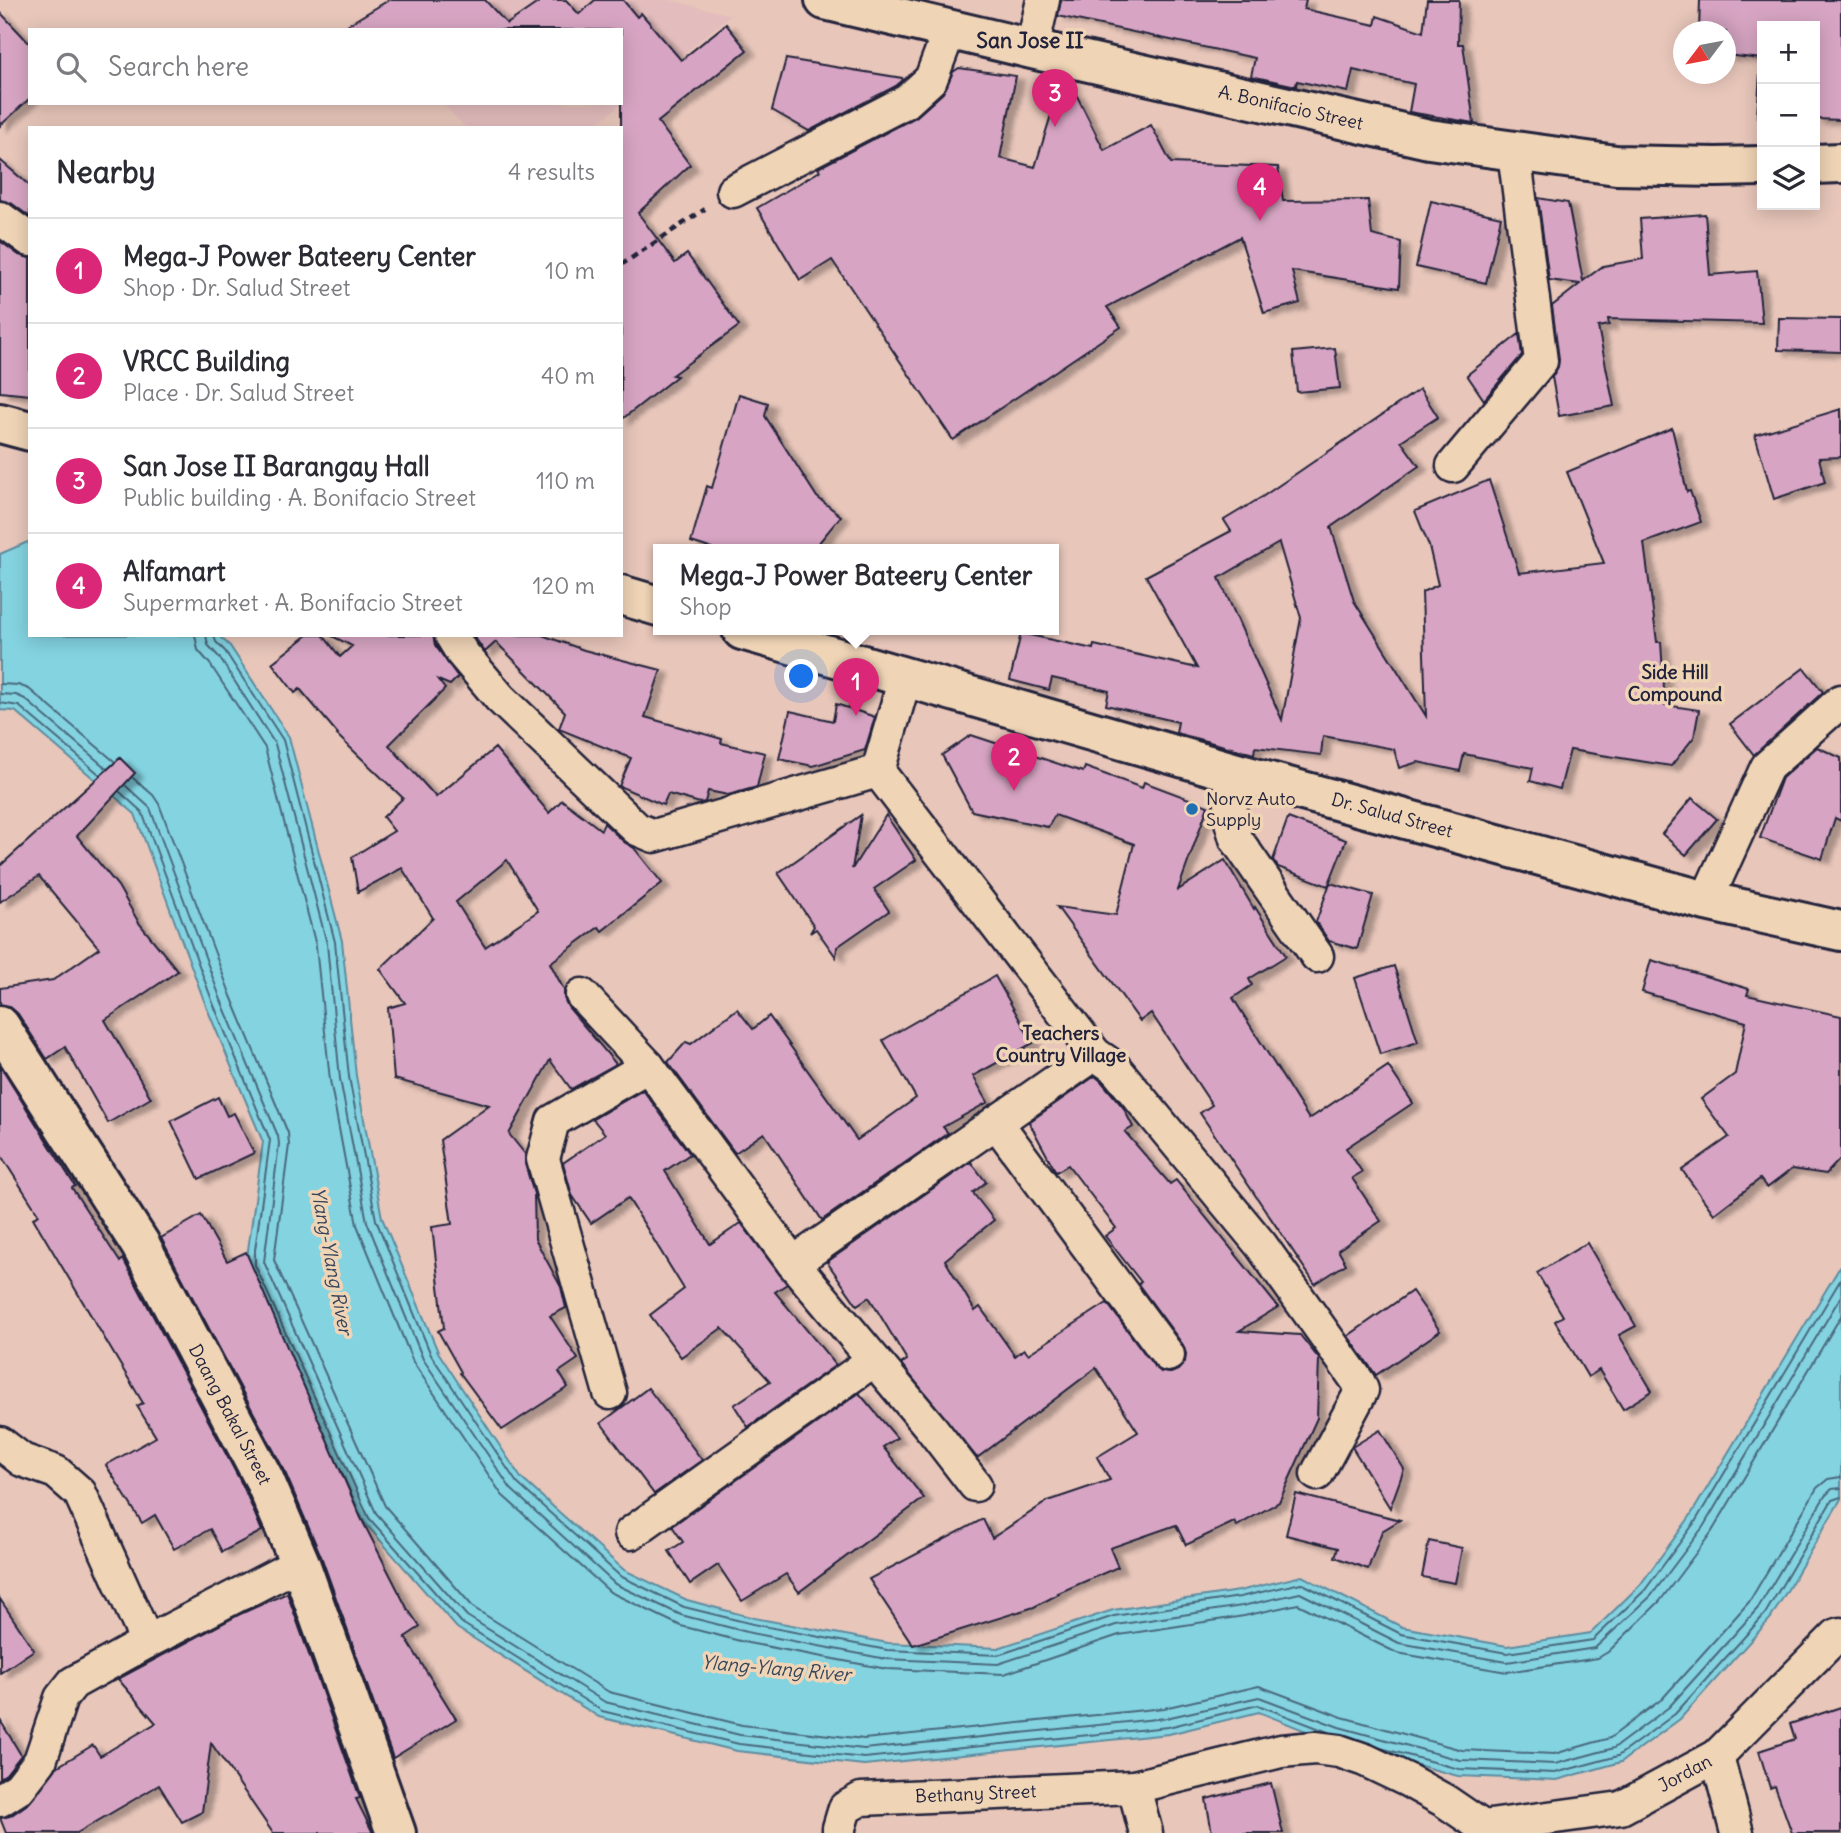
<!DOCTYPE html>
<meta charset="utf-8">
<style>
body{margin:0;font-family:Delius,sans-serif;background:#f2f2f3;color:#2b2b33}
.controls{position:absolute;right:21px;top:21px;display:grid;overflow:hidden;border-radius:0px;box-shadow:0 4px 18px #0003}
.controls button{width:63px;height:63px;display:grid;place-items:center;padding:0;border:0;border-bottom:2px solid #e1e1e2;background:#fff;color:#2b2b33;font:35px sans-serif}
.compass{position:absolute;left:1673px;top:21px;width:63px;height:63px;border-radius:50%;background:#fff;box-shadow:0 4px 18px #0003;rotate:238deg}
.you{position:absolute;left:802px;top:677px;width:24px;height:24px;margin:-18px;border:5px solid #fff;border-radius:50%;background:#1a73e8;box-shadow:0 0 0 10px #1a73e833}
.badge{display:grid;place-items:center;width:46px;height:46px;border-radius:50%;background:#db2777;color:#fff;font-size:23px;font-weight:700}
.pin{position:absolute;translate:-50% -58px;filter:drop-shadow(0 2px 4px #0008)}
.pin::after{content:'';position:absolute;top:37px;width:24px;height:21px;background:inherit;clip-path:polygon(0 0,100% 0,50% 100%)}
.popup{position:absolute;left:653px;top:544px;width:406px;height:91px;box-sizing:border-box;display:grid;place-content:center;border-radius:0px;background:#fff;filter:drop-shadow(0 2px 5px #0005);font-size:23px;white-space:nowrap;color:#7c7c81}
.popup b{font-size:26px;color:#2b2b33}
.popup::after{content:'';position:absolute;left:50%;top:100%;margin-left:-14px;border:14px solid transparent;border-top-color:#fff}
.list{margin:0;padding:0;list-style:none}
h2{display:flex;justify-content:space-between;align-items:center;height:91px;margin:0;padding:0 28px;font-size:30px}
h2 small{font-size:23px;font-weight:400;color:#7c7c81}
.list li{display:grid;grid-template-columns:46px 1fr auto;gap:21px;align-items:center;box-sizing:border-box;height:105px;padding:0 28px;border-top:2px solid #e1e1e2}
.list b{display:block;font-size:26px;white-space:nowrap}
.list p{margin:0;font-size:23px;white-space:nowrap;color:#7c7c81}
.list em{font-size:23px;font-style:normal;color:#7c7c81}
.icon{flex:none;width:38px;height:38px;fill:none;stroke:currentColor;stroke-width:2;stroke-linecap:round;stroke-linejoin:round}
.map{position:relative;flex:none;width:1841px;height:1833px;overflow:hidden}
.search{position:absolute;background:#fff;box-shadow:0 4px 18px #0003;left:28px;top:28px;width:595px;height:77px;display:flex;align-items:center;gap:18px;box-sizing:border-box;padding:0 24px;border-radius:0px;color:#7c7c81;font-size:26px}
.panel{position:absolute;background:#fff;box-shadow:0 4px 18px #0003;left:28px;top:126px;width:595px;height:511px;border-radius:0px}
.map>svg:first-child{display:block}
.built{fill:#e3bcbd}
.water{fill:#84d3e1;stroke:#5d8c9f;stroke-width:2}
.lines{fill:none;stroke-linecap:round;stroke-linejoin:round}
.shore{stroke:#49697d;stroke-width:2}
.building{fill:#d7a5c3;stroke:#22223b;stroke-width:2;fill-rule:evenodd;filter:url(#shadow)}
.street-casing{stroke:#22223b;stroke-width:37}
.secondary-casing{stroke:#22223b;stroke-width:44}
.path{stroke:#22223b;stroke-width:4.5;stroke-dasharray:7 5;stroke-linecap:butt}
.street{stroke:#efd4b6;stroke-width:32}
.secondary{stroke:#efd4b6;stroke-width:38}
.poi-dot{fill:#1f6fb2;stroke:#efd4b6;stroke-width:2.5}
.labels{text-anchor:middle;stroke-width:7;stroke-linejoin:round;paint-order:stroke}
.street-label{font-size:18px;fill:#22223b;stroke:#efd4b6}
.poi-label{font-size:18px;fill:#22223b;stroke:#efd4b6;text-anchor:start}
.neighbourhood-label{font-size:19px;font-weight:bold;fill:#22223b;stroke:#efd4b6}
.water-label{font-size:19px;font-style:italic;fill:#36455c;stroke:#efd4b6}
.quarter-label{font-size:21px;font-weight:bold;fill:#22223b;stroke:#efd4b6}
</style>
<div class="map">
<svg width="1841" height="1833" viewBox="0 0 1841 1833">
<defs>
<filter id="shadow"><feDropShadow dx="8" dy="4.5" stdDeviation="2" flood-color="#0004"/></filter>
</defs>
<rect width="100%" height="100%" fill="#e8c6ba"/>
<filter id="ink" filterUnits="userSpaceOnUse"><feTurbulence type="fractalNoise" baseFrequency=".0143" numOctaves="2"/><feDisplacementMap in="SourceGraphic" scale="14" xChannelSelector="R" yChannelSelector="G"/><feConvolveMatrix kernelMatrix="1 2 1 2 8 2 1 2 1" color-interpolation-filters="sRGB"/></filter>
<g filter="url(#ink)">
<!-- built -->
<path class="built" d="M464 0H670L731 15 592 128H466L442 103H621V30H433Z"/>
<!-- water -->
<path class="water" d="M30 541V635H218L230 646 289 737 342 941 356 1076 382 1218 438 1352 521 1478 624 1570 687 1600 754 1618 888 1643 998 1648 1113 1610 1239 1591 1302 1576 1402 1627 1507 1646 1591 1633 1640 1585 1689 1518 1841 1265V1499L1771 1618 1680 1719 1621 1762 1557 1780 1458 1776 1333 1742 1259 1712 1169 1734 864 1765 737 1751 599 1717 457 1628 364 1522 248 1266V1250L263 1142 206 1006 135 814 15 711 0 710V554Z"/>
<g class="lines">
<!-- shore -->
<g class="shore">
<path d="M195 635 198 650 210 664 265 748 316 946 330 1080 357 1225 413 1362 502 1495 610 1592 681 1626 748 1643 887 1669 1004 1674 1119 1635 1244 1616 1298 1604 1397 1653 1507 1672 1598 1658 1608 1652 1660 1601 1711 1533 1841 1316"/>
<path d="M206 635 208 645 219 657 275 744 327 944 340 1079 367 1222 423 1359 511 1489 615 1584 681 1615 751 1633 886 1659 998 1664 1116 1625 1242 1606 1300 1593 1399 1643 1507 1662 1595 1648 1651 1596 1703 1527 1841 1296"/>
<path d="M214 635 216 642 225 651 283 740 335 942 349 1077 376 1220 431 1355 517 1483 620 1576 684 1607 753 1624 887 1650 998 1655 1114 1616 1240 1597 1301 1583 1401 1634 1507 1653 1593 1640 1645 1590 1695 1522 1841 1279"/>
<path d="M0 684 18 685 29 689 114 761"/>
<path d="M0 694 16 695 25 699 106 768"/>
<path d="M0 703 19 706 99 774"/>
<path d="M133 778 153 795 159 804 231 996 288 1133 289 1145 274 1260 385 1506 474 1608 609 1692 742 1725 864 1739 1164 1708 1259 1686 1342 1717 1462 1750 1554 1754 1610 1738 1662 1699 1749 1602 1817 1488 1828 1479 1841 1477"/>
<path d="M126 786 150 808 221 1000 278 1136 279 1144 264 1262 376 1513 467 1616 605 1702 740 1735 864 1749 1166 1718 1259 1697 1339 1727 1460 1760 1555 1764 1614 1748 1669 1707 1758 1608 1825 1496 1832 1489 1841 1488"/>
<path d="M120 792 142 812 213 1003 270 1140 255 1250V1265L369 1518 462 1623 602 1711 739 1744 864 1758 1168 1727 1258 1705 1328 1732"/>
<path d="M1377 1747 1459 1769 1555 1773 1618 1756 1675 1714 1765 1614 1832 1500 1841 1497"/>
</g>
</g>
<!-- building -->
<g class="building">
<path d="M389 0H485L507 24 542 0H566L579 14 595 0H623L637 17 641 13 681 60 726 24 747 50 658 122 690 165 638 213 675 263 687 254 739 326 672 375 677 376 621 420V30H339Z"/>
<path d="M1061 0H1306L1304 9 1375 25 1377 16 1423 32 1427 0H1459L1458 44H1463L1474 123 1409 112 1414 84 1353 70 1348 92 1297 81 1296 86 1251 76 1255 58 1058 16Z"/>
<path d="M1700 0H1841V120L1815 119V26H1762V117H1757L1761 59 1726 55V32H1699Z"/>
<path d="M0 12 30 44V98L0 126Z"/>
<path d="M786 59 902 78 903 80 896 86 809 131 772 110Z"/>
<path d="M959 68 1016 76 1000 158 1035 167 1055 102 1075 92 1104 150 1151 125 1171 163 1278 167 1283 201 1368 200 1372 235 1401 242 1399 288 1292 271 1300 303 1264 313 1240 237 1107 307 1121 327 953 440 832 260 800 280 757 208 820 171 818 168 916 117 943 93 953 72Z"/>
<path d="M0 160 30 186V217L11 203 0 200Z"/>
<path d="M1538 198 1568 203 1583 281 1603 266 1643 259 1640 219 1705 214 1710 275 1757 271 1762 323 1608 319 1609 325 1598 327 1614 406 1559 416 1552 377 1558 367 1559 359 1552 306 1580 284 1549 280Z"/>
<path d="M1431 201 1501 217 1486 283 1416 267Z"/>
<path d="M0 241 19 255 30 258V395L0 392Z"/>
<path d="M1779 318 1841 319V352L1778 350Z"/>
<path d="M1519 334 1522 355 1484 400 1467 375Z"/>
<path d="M1335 348 1340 388 1297 392 1293 352Z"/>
<path d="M1420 389 1438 417 1401 441 1419 466 1331 527 1354 601 1426 716 1422 592 1438 585 1429 546 1415 511 1489 480 1519 573 1604 563 1567 472 1672 428 1687 492 1690 491 1701 522 1644 543 1657 642H1661L1665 705 1699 710 1694 737 1671 766 1570 750 1560 789 1530 781 1533 768 1464 754 1460 771 1418 762 1399 768 1394 749 1323 736 1321 755 1255 747 1254 754 1176 733 1178 722 1106 705 1109 691 1052 678 1049 690 1010 680 1021 633 1093 649 1094 645 1197 668 1146 576 1231 531 1224 520 1262 497ZM1279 543 1301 618 1282 720 1219 578Z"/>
<path d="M739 394 768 403 765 416 817 497 841 516 813 550H716L691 542 707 486 712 488Z"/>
<path d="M1841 409V457L1819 458 1825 482 1774 499 1755 435Z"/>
<path d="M308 635H323L340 657 352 646 330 635H433L435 645 458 677 450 685 438 680 445 689 389 745 436 797 495 748 549 813 562 800 601 830 604 823 624 842 634 848 662 883 602 931 599 927 550 963 564 990V998L568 1007 616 1064 571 1089 550 1060 509 1134 525 1154V1164L534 1194 535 1239 561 1287 566 1308 550 1316 578 1359 559 1372 568 1387 502 1430 460 1373 461 1372 438 1331 444 1328 432 1227 452 1224 440 1140 489 1105 394 1079 388 1008 405 1003 380 969 433 918 402 868 358 892 352 857 394 831 383 817 403 798 337 735 338 734 300 689 295 693 272 663ZM507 860 538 911 485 947 456 902Z"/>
<path d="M473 635H542L584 650 661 670 645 717 722 739 721 743 765 753 757 787 728 795 708 791 705 802 700 803 668 794 663 805 619 786 631 758 559 729 565 712 496 642 485 652Z"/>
<path d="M1804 668 1823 692 1754 755 1730 724Z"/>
<path d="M836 704 875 717 865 750 813 766 779 759 790 711 833 721Z"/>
<path d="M971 735 1083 772 1085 767 1142 788 1144 782 1208 806 1178 890 1225 860 1254 909 1255 907 1286 956 1249 979 1252 985 1233 998 1309 1119 1388 1066 1413 1103 1346 1148 1362 1172 1352 1178 1381 1221 1338 1250 1346 1264 1315 1284 1200 1113 1212 1105 1151 1013 1140 1021 1057 907 1116 915 1134 844 1055 815 1048 827 972 811 942 755Z"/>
<path d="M1817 747 1841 758V821L1835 818 1822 859 1760 838 1782 778Z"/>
<path d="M120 758 135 773 77 836 118 886 139 923 178 971 105 1020 151 1098 108 1123 65 1047 47 1059 18 1014 9 1006 0 1004V988L53 980 99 948 39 876 0 902V866Z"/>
<path d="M1692 798 1717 819 1686 855 1662 834Z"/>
<path d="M861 815 852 869 886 815 916 860 874 889 889 911 837 947 836 957 816 929 810 933 814 926 778 873Z"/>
<path d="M1288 818 1346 840 1328 886 1278 867 1273 860Z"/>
<path d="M1330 883 1373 895 1357 949 1329 941 1316 922Z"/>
<path d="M1651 960 1749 989 1747 995 1841 1016V1158L1826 1174 1792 1169 1767 1188 1760 1179 1714 1214 1682 1170 1729 1137 1701 1099 1735 1074 1746 1022 1642 992Z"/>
<path d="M1394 966 1418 1042 1380 1054 1355 978Z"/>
<path d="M995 976 1033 1043 973 1076 988 1102 943 1127 948 1133 822 1220 764 1133 735 1153 668 1062 686 1042 691 1044 737 1009 753 1029 769 1016 857 1140 916 1098 883 1040Z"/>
<path d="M0 1066 75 1186 72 1188 120 1262 123 1259 244 1488 262 1531 222 1552 210 1529 174 1549 155 1515 142 1523 106 1465 156 1437 137 1406 143 1403 33 1218 39 1215 0 1154Z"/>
<path d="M1095 1076 1101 1081 1123 1107 1133 1127 1125 1132 1170 1184 1176 1180 1278 1307 1239 1331 1300 1335 1319 1359 1317 1418 1279 1502 1237 1526 1234 1522 1186 1545 1176 1525 1110 1548 1118 1567 1058 1593 1059 1594 1034 1607 913 1645 869 1579 983 1519 992 1538 1048 1501 1110 1480 1097 1457 1138 1432 1096 1368 977 1458 901 1364 907 1360 869 1297 857 1305 827 1262 971 1162 986 1182 973 1193 994 1220 945 1260 975 1311 980 1307 1015 1356 1024 1349 1028 1354 1107 1303 1154 1366 1161 1372 1171 1373 1178 1370 1185 1362 1186 1354 1183 1345 1138 1284 1141 1282 1105 1236 1116 1228 1068 1165 1056 1172 1029 1122Z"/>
<path d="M643 1090 690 1154 665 1171 710 1244 741 1223 787 1284 775 1292 836 1365 748 1427 734 1405 770 1381 722 1328 681 1357 650 1315 684 1289 628 1198 591 1223 572 1195 563 1163 605 1134 593 1119Z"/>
<path d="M218 1097 227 1116 234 1113 254 1153 199 1179 171 1121Z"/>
<path d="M201 1215 227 1261 246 1252 361 1518 407 1608 420 1627 405 1637 456 1719 393 1758 321 1556 284 1470 161 1238Z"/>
<path d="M1587 1243 1636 1326 1619 1335 1652 1391 1623 1409 1599 1370 1588 1377 1555 1321 1563 1316 1537 1273Z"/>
<path d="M1412 1291 1440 1331 1376 1375 1348 1336Z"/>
<path d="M648 1388 702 1460 654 1494 601 1423Z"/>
<path d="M859 1393 897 1438 883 1447 924 1498 799 1592 786 1574 742 1601 718 1565 690 1584 669 1551 683 1542 672 1526Z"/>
<path d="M1380 1430 1404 1469 1390 1508 1352 1447Z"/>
<path d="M1296 1494 1400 1520 1382 1531 1368 1569 1335 1557 1338 1548 1286 1535Z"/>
<path d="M1429 1541 1462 1548 1455 1583 1422 1577Z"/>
<path d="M287 1593 360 1798 356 1799 373 1833H273L211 1743 202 1812 182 1822 159 1785 77 1833H6L0 1818 10 1816 29 1803 57 1767 93 1745 100 1756 156 1723 118 1679 238 1615Z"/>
<path d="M0 1599 34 1650 0 1673Z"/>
<path d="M1841 1707V1833H1792L1775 1786 1770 1788 1759 1751 1795 1739 1790 1724Z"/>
<path d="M0 1720 21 1755 6 1774 0 1778Z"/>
<path d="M1271 1783 1283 1833H1212L1206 1799Z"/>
</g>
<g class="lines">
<defs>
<g id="street">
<path d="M1032 49 1043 0"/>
<path d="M733 191 907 101 931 79 950 29"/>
<path d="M0 218 30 240"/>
<path d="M1453 466 1541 361 1514 152"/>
<path d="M451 635 462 653 500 698 637 829 654 836 878 771"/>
<path d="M905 678 878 771 1095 1054 1114 1067 1261 1245 1359 1383 1362 1390 1317 1474"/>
<path d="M1233 772 1230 818 1236 839 1317 956"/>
<path d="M1706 901 1767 767 1841 701"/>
<path d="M582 995 648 1066 793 1263 932 1429 975 1485"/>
<path d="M996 1122 1168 1355"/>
<path d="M793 1263 1095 1054"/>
<path d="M610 1393 543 1159 553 1121 648 1066"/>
<path d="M0 1443 22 1460 56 1472 80 1493 147 1642"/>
<path d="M631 1533 874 1360"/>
<path d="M1717 1756 1737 1833"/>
<path d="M1134 1787 1146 1833"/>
<path d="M0 1800 19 1788 40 1761 61 1698 73 1683 147 1642 300 1563"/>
<path id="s1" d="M1483 1827 1621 1808 1717 1756 1837 1635 1841 1634"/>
<path id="s2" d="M839 1833V1828L845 1808 861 1799 1134 1787 1281 1751 1315 1748 1339 1751 1365 1760 1407 1780 1445 1801 1483 1827"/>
</g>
<g id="secondary">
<path id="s3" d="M825 0 1032 49 1429 139 1616 165 1716 167 1762 166"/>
<path d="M1815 164 1841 163"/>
<path d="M0 423 30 431"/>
<path d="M621 595 658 606"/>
<path id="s4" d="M742 630 1233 772 1706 901 1841 931"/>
<path id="s5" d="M0 1026 140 1244 264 1479 300 1563 396 1833"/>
</g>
</defs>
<!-- street casing -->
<use href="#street" class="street-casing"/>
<!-- secondary casing -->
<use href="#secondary" class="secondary-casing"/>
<!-- path -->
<path class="path" d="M621 265 705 209"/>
<!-- street -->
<use href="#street" class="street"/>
<!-- secondary -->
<use href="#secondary" class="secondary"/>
</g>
</g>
<!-- markers -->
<circle class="poi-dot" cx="1192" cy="809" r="7"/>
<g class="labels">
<!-- street labels -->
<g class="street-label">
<text dy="6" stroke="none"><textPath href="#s3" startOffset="478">A. Bonifacio Street</textPath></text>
<text dy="6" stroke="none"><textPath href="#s4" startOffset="676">Dr. Salud Street</textPath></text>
<text dy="6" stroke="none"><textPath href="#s5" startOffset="452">Daang Bakal Street</textPath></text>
<text dy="6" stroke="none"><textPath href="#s1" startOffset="212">Jordan</textPath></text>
<text dy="6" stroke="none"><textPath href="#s2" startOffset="159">Bethany Street</textPath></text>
</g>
<!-- poi labels -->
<g class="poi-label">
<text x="1206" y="805">Norvz Auto<tspan x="1206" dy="21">Supply</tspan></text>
</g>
<!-- neighbourhood labels -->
<g class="neighbourhood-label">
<text x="1675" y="679">Side Hill<tspan x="1675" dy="22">Compound</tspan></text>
<text x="1061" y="1040">Teachers<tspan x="1061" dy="22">Country Village</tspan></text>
</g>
<!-- water labels -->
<g class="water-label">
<text transform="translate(332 1261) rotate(79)" y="7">Ylang-Ylang River</text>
<text transform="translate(776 1668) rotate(5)" y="7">Ylang-Ylang River</text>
</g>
<!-- quarter labels -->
<g class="quarter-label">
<text x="1030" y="48">San Jose II</text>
</g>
</g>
</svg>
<div class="controls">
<button>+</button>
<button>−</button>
<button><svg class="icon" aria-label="layers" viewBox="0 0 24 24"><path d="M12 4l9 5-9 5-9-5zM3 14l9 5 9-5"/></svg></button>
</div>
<svg class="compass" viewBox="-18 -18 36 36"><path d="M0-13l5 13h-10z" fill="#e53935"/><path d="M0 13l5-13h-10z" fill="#7c7c81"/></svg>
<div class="you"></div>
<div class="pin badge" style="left:856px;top:716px">1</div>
<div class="popup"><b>Mega-J Power Bateery Center</b>Shop</div>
<div class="pin badge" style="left:1014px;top:791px">2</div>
<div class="pin badge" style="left:1055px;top:127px">3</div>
<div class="pin badge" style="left:1260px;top:221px">4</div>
<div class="search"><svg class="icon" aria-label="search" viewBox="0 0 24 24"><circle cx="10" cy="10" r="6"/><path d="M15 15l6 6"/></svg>Search here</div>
<section class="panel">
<h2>Nearby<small>4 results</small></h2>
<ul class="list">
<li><span class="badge">1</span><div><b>Mega-J Power Bateery Center</b><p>Shop · Dr. Salud Street</p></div><em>10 m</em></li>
<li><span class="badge">2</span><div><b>VRCC Building</b><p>Place · Dr. Salud Street</p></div><em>40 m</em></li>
<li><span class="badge">3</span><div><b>San Jose II Barangay Hall</b><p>Public building · A. Bonifacio Street</p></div><em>110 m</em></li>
<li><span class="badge">4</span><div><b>Alfamart</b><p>Supermarket · A. Bonifacio Street</p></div><em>120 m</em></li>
</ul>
</section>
</div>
